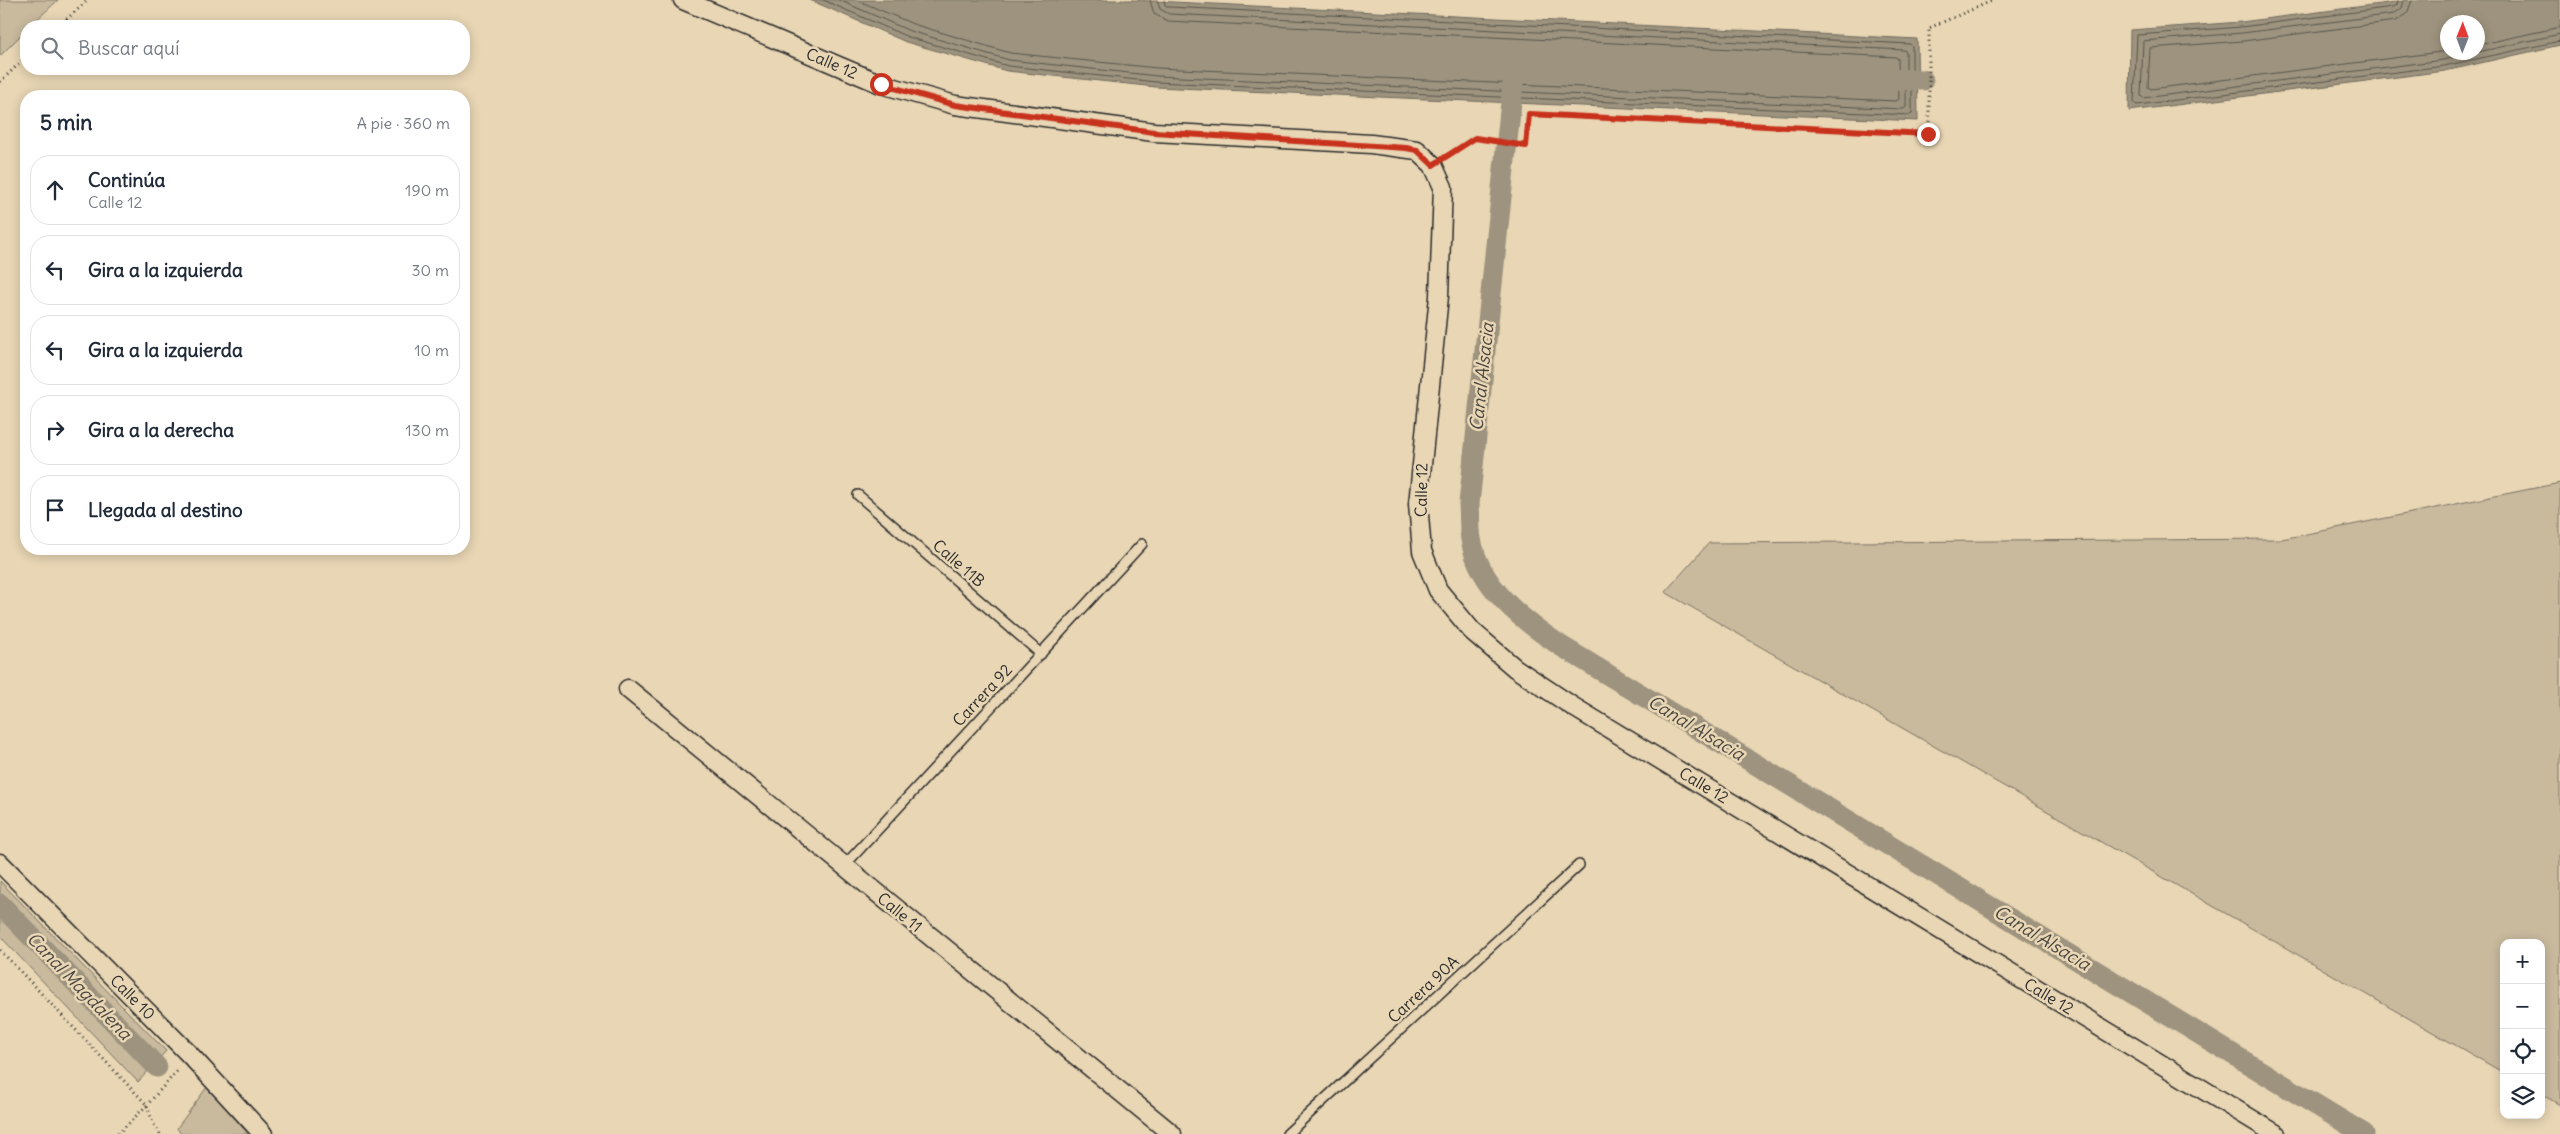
<!DOCTYPE html>
<html lang="es">
<meta charset="utf-8">
<style>
body{margin:0;font-family:Delius,sans-serif;background:#f2f2f3;color:#1f2937}
.controls{position:absolute;right:15px;bottom:15px;display:grid;overflow:hidden;border-radius:10px;box-shadow:0 2px 12px #0003}
.controls button{width:45px;height:45px;display:grid;place-items:center;padding:0;border:0;border-bottom:1px solid #e0e1e3;background:#fff;color:#1f2937;font:25px sans-serif}
.compass{position:absolute;left:2440px;top:15px;width:45px;height:45px;border-radius:50%;background:#fff;box-shadow:0 2px 12px #0003;rotate:1deg}
.stop{position:absolute;width:15px;height:15px;margin:-11px;border:4px solid #c8321e;border-radius:50%;background:#fff}
.stop.end{background:#c8321e;border-color:#fff;box-shadow:0 1px 5px #0008}
.list{margin:0;padding:0;list-style:none}
h2{display:flex;justify-content:space-between;align-items:center;height:65px;margin:0;padding:0 20px;font-size:21px}
h2 small{font-size:16px;font-weight:400;color:#747a83}
.list li{display:grid;grid-template-columns:32px 1fr auto;gap:15px;align-items:center;box-sizing:border-box;height:70px;margin:0 10px 10px;padding:0 10px;border:1px solid #e0e1e3;border-radius:20px}
.list b{display:block;font-size:19px;white-space:nowrap}
.list p{margin:0;font-size:16px;white-space:nowrap;color:#747a83}
.list em{font-size:16px;font-style:normal;color:#747a83}
.icon{flex:none;width:28px;height:28px;fill:none;stroke:currentColor;stroke-width:2;stroke-linecap:round;stroke-linejoin:round}
.map{position:relative;flex:none;width:2560px;height:1134px;overflow:hidden}
.search{position:absolute;background:#fff;box-shadow:0 2px 12px #0003;left:20px;top:20px;width:450px;height:55px;display:flex;align-items:center;gap:12px;box-sizing:border-box;padding:0 18px;border-radius:20px;color:#747a83;font-size:19px}
.panel{position:absolute;background:#fff;box-shadow:0 2px 12px #0003;left:20px;top:90px;width:450px;height:465px;border-radius:20px}
.map>svg:first-child{display:block}
.green{fill:#c9ba9e;stroke:#7a7264}
.water{fill:#9d937e;stroke:#6f695d;fill-rule:evenodd}
.lines{fill:none;stroke-linecap:round;stroke-linejoin:round}
.shore{stroke:#59554c;stroke-width:1}
.canal{stroke:#9d937e;stroke-width:21}
.lane-casing{stroke:#2b2b2b;stroke-width:12}
.street-casing{stroke:#2b2b2b;stroke-width:21}
.path{stroke:#2b2b2b;stroke-width:3;stroke-dasharray:1 4;stroke-linecap:butt}
.lane{stroke:#e8d6b4;stroke-width:9}
.street{stroke:#e8d6b4;stroke-width:18}
.route{stroke:#c8321e;stroke-width:6}
.labels{text-anchor:middle;stroke-width:5;stroke-linejoin:round;paint-order:stroke}
.street-label{font-size:16px;fill:#2b2b2b;stroke:#e8d6b4}
.water-label{font-size:18px;font-style:italic;fill:#484540;stroke:#e8d6b4}
</style>
<div class="map">
<svg width="2560" height="1134" viewBox="0 0 2560 1134">
<rect width="100%" height="100%" fill="#e8d6b4"/>
<filter id="ink" filterUnits="userSpaceOnUse"><feTurbulence type="fractalNoise" baseFrequency=".02" numOctaves="2"/><feDisplacementMap in="SourceGraphic" scale="10" xChannelSelector="R" yChannelSelector="G"/><feConvolveMatrix kernelMatrix="1 2 1 2 8 2 1 2 1" color-interpolation-filters="sRGB"/></filter>
<g filter="url(#ink)">
<!-- green -->
<g class="green">
<path d="M0 0H58L30 26H26V30L0 56Z"/>
<path d="M2560 483V1105L2541 1094V943H2504V1073L1665 592 1709 543 2282 539Z"/>
<path d="M0 881 166 1051 138 1082 0 936Z"/>
<path d="M207 1087 248 1134H181L177 1128Z"/>
</g>
<!-- water -->
<g class="water">
<path d="M810 0H1133L1917 39 1918 121 1156 87 1007 71 906 42Z"/>
<path d="M2411 0H2560V45L2445 71 2129 111 2130 30 2241 22ZM2448 22H2478V52H2448Z"/>
</g>
<g class="lines">
<!-- shore -->
<g class="shore">
<path d="M823 0 908 37 1008 66 1156 82 1910 115 1912 113V46L1910 44 1169 7 1165 5 1164 0"/>
<path d="M839 0 910 31 1009 60 1157 76 1904 109 1906 107V52L1904 50 1169 14 1160 9 1157 0"/>
<path d="M857 0 913 24 1010 53 1157 68 1896 101 1899 99 1898 59 1896 57 1168 21 1154 14 1150 0"/>
<path d="M2398 0 2397 5 2393 7 2241 27 2137 35 2134 103 2137 105 2444 66 2560 41"/>
<path d="M2404 0 2402 8 2394 14 2242 33 2143 41 2141 96 2143 98 2443 60 2477 52"/>
<path d="M2412 0 2407 14 2396 21 2243 41 2150 48 2148 87 2151 89 2448 51"/>
<path d="M2478 45 2560 27"/>
<path d="M2478 52 2560 34"/>
</g>
<!-- canal -->
<g class="canal">
<path d="M1514 73 1469 504C1470 515 1469 528 1471 539 1479 587 1523 621 1561 646L2364 1134"/>
<path d="M1889 79 1923 80"/>
<path d="M0 904 157 1067"/>
</g>
<defs>
<g id="lane">
<path d="M858 495 1041 654"/>
<path d="M844 866 1142 544"/>
<path d="M1287 1134 1579 865"/>
</g>
<g id="street">
<path d="M683 0 881 84 955 105 1154 132 1371 144 1417 150 1433 165 1443 187 1439 296 1418 504 1422 551 1438 590 1472 631 1515 668 1572 706 2276 1134"/>
<path d="M628 689 1172 1134"/>
<path d="M0 863 190 1055 263 1134"/>
</g>
</defs>
<!-- lane casing -->
<use href="#lane" class="lane-casing"/>
<!-- street casing -->
<use href="#street" class="street-casing"/>
<!-- path -->
<g class="path">
<path d="M59 26 88 0"/>
<path d="M0 82 26 57"/>
<path d="M1448 156 1475 138 1526 147 1529 114 1929 134V28L1994 0"/>
<path d="M0 950 147 1105"/>
<path d="M147 1106 153 1123 160 1134"/>
<path d="M118 1134 147 1105 179 1069"/>
</g>
<!-- lane -->
<use href="#lane" class="lane"/>
<!-- street -->
<use href="#street" class="street"/>
</g>
</g>
<g class="lines" filter="url(#ink)">
<!-- route -->
<path class="route" d="M881 84 955 105 1154 132 1406 148 1417 150 1433 165 1475 138 1526 146 1529 114 1928 134"/>
</g>
<g class="labels">
<!-- street labels -->
<g class="street-label">
<text transform="translate(832 63) rotate(23)" y="6">Calle 12</text>
<text transform="translate(1421 490) rotate(-89)" y="6">Calle 12</text>
<text transform="translate(959 563) rotate(41)" y="6">Calle 11B</text>
<text transform="translate(982 695) rotate(-47)" y="6">Carrera 92</text>
<text transform="translate(1704 785) rotate(31)" y="6">Calle 12</text>
<text transform="translate(900 912) rotate(39)" y="6">Calle 11</text>
<text transform="translate(1423 989) rotate(-43)" y="6">Carrera 90A</text>
<text transform="translate(2049 996) rotate(31)" y="6">Calle 12</text>
<text transform="translate(133 997) rotate(45)" y="6">Calle 10</text>
</g>
<!-- water labels -->
<g class="water-label">
<text transform="translate(1482 377) rotate(-84)" y="6">Canal Alsacia</text>
<text transform="translate(1696 728) rotate(31)" y="6">Canal Alsacia</text>
<text transform="translate(2042 938) rotate(31)" y="6">Canal Alsacia</text>
<text transform="translate(79 986) rotate(46)" y="6">Canal Magdalena</text>
</g>
</g>
</svg>
<div class="controls">
<button>+</button>
<button>−</button>
<button><svg class="icon" aria-label="locate" viewBox="0 0 24 24"><circle cx="12" cy="12" r="6"/><path d="M12 2v4M12 18v4M2 12h4M18 12h4"/></svg></button>
<button><svg class="icon" aria-label="layers" viewBox="0 0 24 24"><path d="M12 4l9 5-9 5-9-5zM3 14l9 5 9-5"/></svg></button>
</div>
<svg class="compass" viewBox="-18 -18 36 36"><path d="M0-13l5 13h-10z" fill="#e53935"/><path d="M0 13l5-13h-10z" fill="#747a83"/></svg>
<div class="stop" style="left:881px;top:84px"></div>
<div class="stop end" style="left:1928px;top:134px"></div>
<div class="search"><svg class="icon" aria-label="search" viewBox="0 0 24 24"><circle cx="10" cy="10" r="6"/><path d="M15 15l6 6"/></svg>Buscar aquí</div>
<section class="panel">
<h2>5 min<small>A pie · 360 m</small></h2>
<ul class="list">
<li><svg class="icon" aria-label="ahead" viewBox="0 0 24 24"><path d="M12 20V5M6 11l6-6 6 6"/></svg><div><b>Continúa</b><p>Calle 12</p></div><em>190 m</em></li>
<li><svg class="icon" aria-label="left" viewBox="0 0 24 24"><path d="M17 20v-9H6M10 6l-5 5 5 5"/></svg><div><b>Gira a la izquierda</b></div><em>30 m</em></li>
<li><svg class="icon" aria-label="left" viewBox="0 0 24 24"><path d="M17 20v-9H6M10 6l-5 5 5 5"/></svg><div><b>Gira a la izquierda</b></div><em>10 m</em></li>
<li><svg class="icon" aria-label="right" viewBox="0 0 24 24"><path d="M7 20v-9h11M14 6l5 5-5 5"/></svg><div><b>Gira a la derecha</b></div><em>130 m</em></li>
<li><svg class="icon" aria-label="arrive" viewBox="0 0 24 24"><path d="M6 21V4h12l-3 4 3 4H6"/></svg><div><b>Llegada al destino</b></div></li>
</ul>
</section>
</div>
